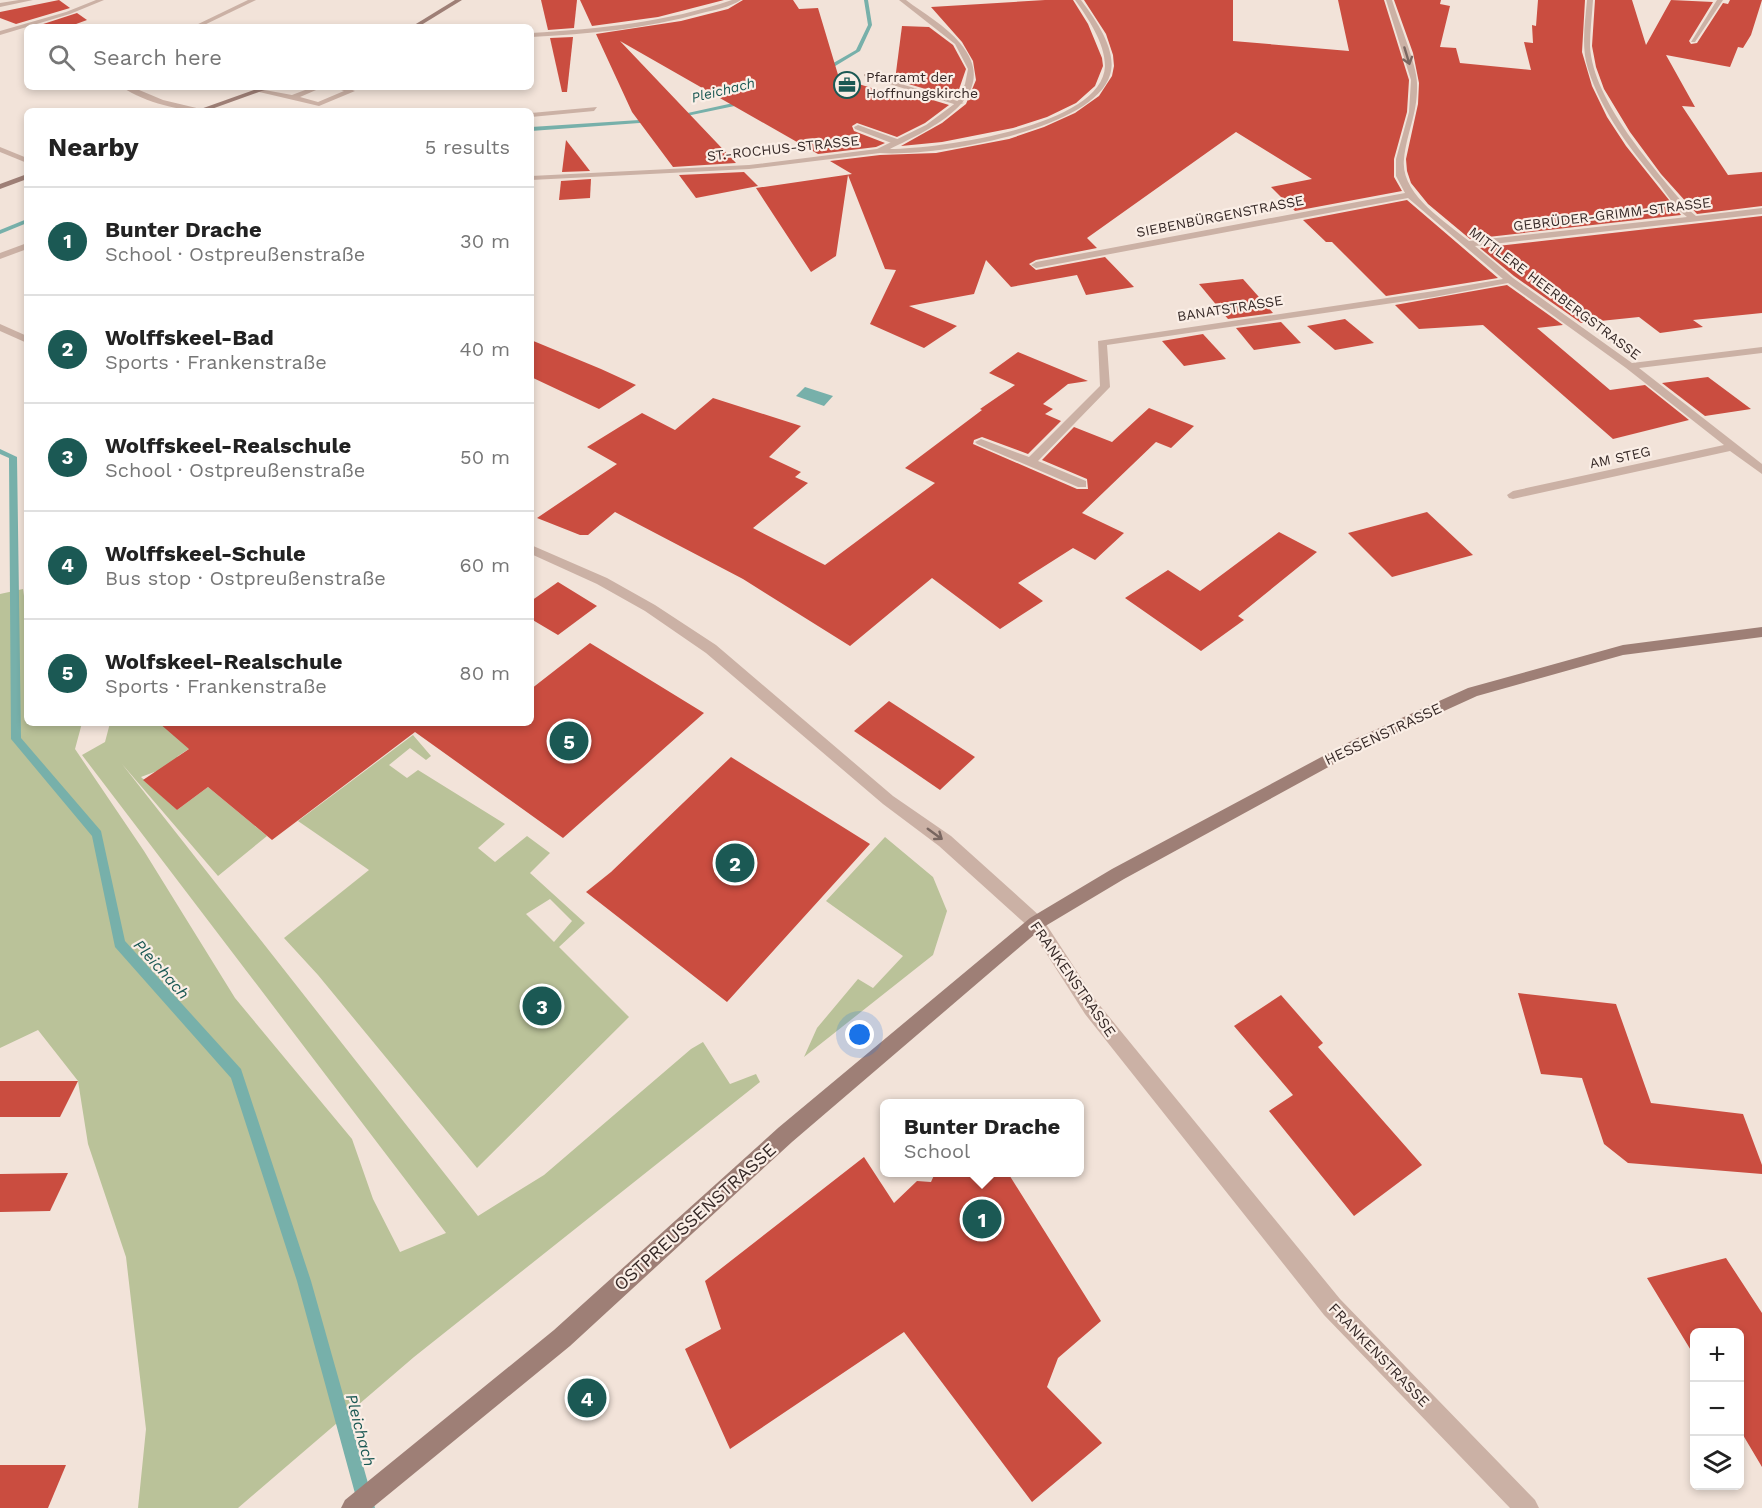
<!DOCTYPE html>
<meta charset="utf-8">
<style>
body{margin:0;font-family:"Work Sans",sans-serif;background:#f2f2f2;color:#222}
.controls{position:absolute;right:18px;bottom:18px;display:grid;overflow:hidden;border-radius:9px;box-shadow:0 3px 9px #0003}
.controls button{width:54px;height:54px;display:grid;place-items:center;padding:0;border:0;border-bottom:2px solid #e0e0e0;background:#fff;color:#222;font:30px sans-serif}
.you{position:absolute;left:860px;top:1035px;width:21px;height:21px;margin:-15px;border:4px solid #fff;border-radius:50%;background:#1a73e8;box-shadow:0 0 0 9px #1a73e833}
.badge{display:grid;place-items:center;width:39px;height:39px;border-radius:50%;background:#1b5954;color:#fff;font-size:20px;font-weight:700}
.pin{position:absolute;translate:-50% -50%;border:3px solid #fff;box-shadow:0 2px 6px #0006}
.popup{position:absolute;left:880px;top:1099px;width:204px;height:78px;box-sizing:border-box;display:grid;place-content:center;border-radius:9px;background:#fff;filter:drop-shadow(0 2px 4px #0005);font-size:20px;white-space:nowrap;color:#767676}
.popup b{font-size:22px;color:#222}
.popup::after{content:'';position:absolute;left:50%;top:100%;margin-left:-12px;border:12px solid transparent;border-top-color:#fff}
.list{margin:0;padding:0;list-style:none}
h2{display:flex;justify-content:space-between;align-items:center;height:78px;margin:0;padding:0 24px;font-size:26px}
h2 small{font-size:20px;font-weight:400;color:#767676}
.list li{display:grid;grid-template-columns:39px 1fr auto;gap:18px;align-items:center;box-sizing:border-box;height:108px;padding:0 24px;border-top:2px solid #e0e0e0}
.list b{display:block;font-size:22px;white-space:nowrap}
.list p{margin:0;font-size:20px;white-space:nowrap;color:#767676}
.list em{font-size:20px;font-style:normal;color:#767676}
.icon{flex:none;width:33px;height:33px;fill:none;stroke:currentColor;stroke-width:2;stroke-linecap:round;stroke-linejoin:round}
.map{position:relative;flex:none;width:1762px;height:1508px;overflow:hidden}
.search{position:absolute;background:#fff;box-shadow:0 3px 9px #0003;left:24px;top:24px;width:510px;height:66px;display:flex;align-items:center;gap:15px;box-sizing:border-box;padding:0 21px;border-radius:9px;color:#767676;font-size:22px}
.panel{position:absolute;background:#fff;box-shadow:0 3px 9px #0003;left:24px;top:108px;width:510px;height:618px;border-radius:9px}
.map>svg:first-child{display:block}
.green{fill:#bac299;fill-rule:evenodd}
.water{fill:#77b0aa}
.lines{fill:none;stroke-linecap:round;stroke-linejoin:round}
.stream{fill:#77b0aa;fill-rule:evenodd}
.building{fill:#ca4d40}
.lane{fill:#cbb1a5;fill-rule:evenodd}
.street{fill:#cbb1a5;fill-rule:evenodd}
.secondary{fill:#9e7f76;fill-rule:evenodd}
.oneway{stroke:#796660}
.labels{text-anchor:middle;stroke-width:4.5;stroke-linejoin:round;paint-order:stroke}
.far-poi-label{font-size:14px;fill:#362927;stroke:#faeee6;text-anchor:start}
.far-water-label{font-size:14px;font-style:italic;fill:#1b5954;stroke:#faeee6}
.far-street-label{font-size:14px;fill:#362927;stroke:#faeee6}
.street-label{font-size:15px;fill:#362927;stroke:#faeee6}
.water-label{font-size:16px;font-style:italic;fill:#1b5954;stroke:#faeee6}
.near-street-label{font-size:18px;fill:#362927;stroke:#faeee6}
</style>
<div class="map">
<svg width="1762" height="1508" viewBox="0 0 1762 1508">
<rect width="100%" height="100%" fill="#f2e3d9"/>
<!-- green -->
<g class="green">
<path d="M23 589 27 617V723H82L75 749 144 851 235 998 352 1139 373 1199 400 1252 446 1233 82 755 105 742 110 723H159L213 733 178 756 173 765 141 777 177 810 208 787 267 836 218 876 122 764 478 1216 544 1175 691 1049 703 1042 730 1084 756 1074 760 1082 414 1357 238 1508H138L146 1429 126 1257 88 1144 78 1081 38 1030 0 1048V594Z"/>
<path d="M413 735 431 756 426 760 410 748 389 765 407 778 418 770 505 824 478 848 495 862 527 836 550 853 530 873 585 923 559 947 629 1017 477 1168 318 975 284 938 369 870 298 821ZM550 899 572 921 554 942 526 914Z"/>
<path d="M885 837 933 877 947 911 933 955 804 1057 817 1028 858 979 873 988 903 956 826 901Z"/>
</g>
<!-- water -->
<path class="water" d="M805 387 833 396 824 406 796 396Z"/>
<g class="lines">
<!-- stream -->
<g class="stream">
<path d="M864 0H868L872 25 860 51 827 71H823V69L856 50 868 25Z"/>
<path d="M747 100 749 103 677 118 674 116Z"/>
<path d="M655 119 653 122 531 131V127Z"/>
<path d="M27 219V223L0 234V230Z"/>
<path d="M0 449 17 457 21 738 101 831 125 941 241 1069 311 1281 375 1508H359L297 1281 231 1078 115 947 92 836 11 739 9 458 0 454Z"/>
</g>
</g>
<!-- building -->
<g class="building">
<path d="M59 0 70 8 16 24 0 18V12Z"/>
<path d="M541 0H577L574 28 548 30Z"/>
<path d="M580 0H724L658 17 592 26Z"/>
<path d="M743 0H793L799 9 818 8 839 78 888 93 892 99 893 88 949 105 925 123 897 137 857 123 852 126 854 131 885 143 876 147 818 154 620 41 736 163 673 167 632 112 596 34 681 21 728 9Z"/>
<path d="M1045 0H1073L1088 24 1102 58 1103 66 1095 86 1076 103 1047 117 1013 128 942 142 901 146 942 123 966 104 976 80 973 61 962 42 931 7Z"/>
<path d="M1084 0H1233V41L1349 51 1338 0H1384L1409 80 1407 112 1394 159V177L1402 191 1295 211 1271 187 1312 179 1236 132 1087 238 1097 248 1036 260 1029 264 1036 270 1105 257 1134 287 1086 295 1077 275 1011 287 986 260 974 294 909 306 957 326 924 348 870 324 896 270 885 269 848 175 836 256 811 272 756 188 852 174 830 161 880 155 936 153 1009 139 1044 127 1075 113 1099 96 1112 76 1114 66 1113 55 1106 34Z"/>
<path d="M1394 0H1441L1440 4 1450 6 1440 47 1456 48 1460 63 1531 70 1524 42 1533 43 1532 25 1536 26 1538 0H1585L1582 52 1592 86 1607 117 1626 146 1681 215 1470 239 1428 204 1411 183 1407 171 1406 159 1418 104 1419 83 1413 53Z"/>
<path d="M1595 0H1632L1646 45 1671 0 1713 2 1689 41 1691 44 1697 43 1723 3 1728 4 1730 0H1762L1751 35 1743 48 1738 47 1730 67 1666 55 1695 107 1682 106 1728 175 1762 172V206L1697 214 1661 174 1630 132 1604 89 1596 67 1592 46Z"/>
<path d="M77 13 87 20 68 27H34Z"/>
<path d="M902 26 929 27 953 45 966 69 956 98 895 80Z"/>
<path d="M573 37 567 92H562L550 38Z"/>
<path d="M566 140 590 171 562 172Z"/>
<path d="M744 172 758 186 696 198 679 175Z"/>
<path d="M591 179 590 198 559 200 561 181Z"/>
<path d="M1407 200 1498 278 1386 296 1332 242H1326L1303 220Z"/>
<path d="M1762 216V313L1693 320 1703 327 1660 333 1639 317 1581 323 1514 276 1480 248Z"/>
<path d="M1243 279 1273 313 1228 319 1199 284Z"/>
<path d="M1507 285 1563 325 1537 328 1610 390 1645 385 1689 420 1613 439 1483 325 1419 329 1395 305Z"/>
<path d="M1345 319 1374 343 1335 350 1307 326Z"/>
<path d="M1281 322 1301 343 1254 350 1236 328Z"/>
<path d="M1203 334 1226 359 1184 366 1162 341Z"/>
<path d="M531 340 601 369 636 385 599 409 531 377Z"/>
<path d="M1018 352 1088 381 1068 384 1043 404 1053 409 1045 414 1061 421 1028 454 982 437 974 440 973 444 1077 489H1088L1087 479 1042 460 1074 427 1112 442 1149 408 1194 426 1171 448 1156 442 1082 513 1124 533 1095 560 1073 548 1018 583 1043 601 1000 629 932 578 850 646 743 579 615 512 588 535H580L537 518 617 464 587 447 642 413 675 430 713 398 801 426 769 457 801 472 795 477 808 483 753 528 825 565 935 483 905 468 982 410 980 409 1015 385 989 373Z"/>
<path d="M1708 377 1751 409 1705 416 1662 383Z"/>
<path d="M1427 512 1473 555 1392 577 1348 533Z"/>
<path d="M1279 532 1317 552 1238 616 1244 620 1201 651 1125 598 1168 570 1200 591Z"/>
<path d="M558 582 597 606 558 635 531 619V601Z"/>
<path d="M590 643 704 713 563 838 415 732 272 840 208 787 177 810 143 780 189 749 159 723H531V689Z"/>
<path d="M889 701 975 757 940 790 854 731Z"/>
<path d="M731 757 870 844 727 1002 586 892 611 872Z"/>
<path d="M1518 993 1616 1004 1651 1103 1743 1114 1762 1165V1174L1628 1163 1604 1144 1582 1078 1541 1074Z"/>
<path d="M1281 995 1323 1043 1318 1047 1422 1165 1354 1216 1269 1111 1293 1095 1234 1026Z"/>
<path d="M0 1081H78L60 1117H0Z"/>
<path d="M864 1157 894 1203 917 1181 931 1182 935 1173H1008L1101 1321 1058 1358 1047 1387 1102 1443 1032 1502 904 1332 730 1449 685 1349 721 1329 705 1281Z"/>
<path d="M68 1173 50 1211 0 1212V1174Z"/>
<path d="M1726 1258 1762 1313V1467L1740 1430V1332H1695V1357L1647 1278Z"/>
<path d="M0 1465H66L48 1508H0Z"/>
</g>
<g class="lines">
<!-- lane -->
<g class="lane">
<path d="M1717 0H1723L1695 42H1691Z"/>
<path d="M864 74H868L964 103 957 105 864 76Z"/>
<path d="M313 87H323L300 97 318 102 344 91 332 87H344L355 91 319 106 255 91 259 89 292 95Z"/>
<path d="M858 125 900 140 901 142 894 144 855 129 854 127Z"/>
<path d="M0 147 27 158V163L0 152Z"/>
</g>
<!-- street -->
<g class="street">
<path d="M19 0H33L0 7V3Z"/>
<path d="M96 0H104L70 14 0 35V31L66 12Z"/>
<path d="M248 0H256L200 27H192Z"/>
<path d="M732 0H741C730 7 715 10 702 13 646 29 588 34 531 37V33C600 29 667 22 732 0Z"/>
<path d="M899 0H906C923 13 946 26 960 43 1005 96 929 130 890 149 936 149 1103 127 1105 66 1105 43 1088 18 1075 0H1081C1095 19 1118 50 1110 75 1093 131 932 157 880 153L749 169 531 180V176L749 165 877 149 926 125 957 102 965 84 968 69 955 44Z"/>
<path d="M1386 0H1392C1398 20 1417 65 1417 83 1418 114 1407 131 1404 159 1400 194 1445 221 1469 241L1687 217C1676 209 1668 196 1660 185 1631 150 1602 113 1588 69 1581 47 1585 23 1587 0H1593C1592 15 1590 31 1590 46 1593 102 1655 169 1689 210L1696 216 1762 208V214L1475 246 1513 278 1632 363 1762 347V353L1639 368 1762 464V474L1730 451 1513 499 1509 498 1507 495 1513 491 1724 445 1626 368 1508 283 1434 297 1107 345 1110 387 1038 461 1086 481V487H1078L977 444 975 442 981 439 1029 457 1100 386 1098 341 1434 291 1503 279 1408 198 1036 268 1031 265 1036 262 1405 193 1396 176V159L1409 112 1411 80Z"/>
<path d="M122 87H132L163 100 209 111C180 111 146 103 122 87Z"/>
<path d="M597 107 594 111 531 117V113Z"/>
<path d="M27 243V249L0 259V253Z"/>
<path d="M0 324 27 336V343L0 331Z"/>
<path d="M531 545 607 578 655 605 716 645 893 796 951 836 1042 918 1097 1002 1340 1299 1535 1500 1539 1508H1510L1324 1315 1085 1014 1030 928 939 846 883 804 706 653 645 611 597 584 531 554Z"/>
</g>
<!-- secondary -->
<g class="secondary">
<path d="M455 0H462L418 27H411Z"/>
<path d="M262 87H273L206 111H195Z"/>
<path d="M27 174V179L0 189V184Z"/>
<path d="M1762 627V637L1623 655 1477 696 1365 747 1124 879 1042 928 792 1142 570 1346 372 1508H341L345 1500 554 1330 778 1128 1030 918 1112 869 1355 739 1468 688 1623 645Z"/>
</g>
</g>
<!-- one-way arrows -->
<defs><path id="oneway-shaft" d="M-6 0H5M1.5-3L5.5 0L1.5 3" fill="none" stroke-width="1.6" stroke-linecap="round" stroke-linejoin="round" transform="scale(1.5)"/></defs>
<g class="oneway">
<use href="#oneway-shaft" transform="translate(1407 56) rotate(73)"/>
<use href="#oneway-shaft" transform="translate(935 834) rotate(36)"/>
</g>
<!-- icons -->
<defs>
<symbol id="office-ring" viewBox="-11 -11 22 22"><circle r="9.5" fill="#faeee6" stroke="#1b5954" stroke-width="1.5"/><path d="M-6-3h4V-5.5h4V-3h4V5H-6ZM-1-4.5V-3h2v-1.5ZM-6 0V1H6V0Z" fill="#1b5954"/></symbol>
</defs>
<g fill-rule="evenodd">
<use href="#office-ring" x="832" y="70" width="30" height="30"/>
</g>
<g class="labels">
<!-- far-poi labels -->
<g class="far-poi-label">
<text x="866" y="82">Pfarramt der<tspan x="866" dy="16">Hoffnungskirche</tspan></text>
</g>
<!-- far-water labels -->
<g class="far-water-label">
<text transform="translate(723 90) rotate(-14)" y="5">Pleichach</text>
</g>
<!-- far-street labels -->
<g class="far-street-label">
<text transform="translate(783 148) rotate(-6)" y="5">ST.-ROCHUS-STRASSE</text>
<text transform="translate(1612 214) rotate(-7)" y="5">GEBRÜDER-GRIMM-STRASSE</text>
<text transform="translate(1220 216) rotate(-11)" y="5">SIEBENBÜRGENSTRASSE</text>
<text transform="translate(1555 293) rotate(37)" y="5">MITTLERE HEERBERGSTRASSE</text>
<text transform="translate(1230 308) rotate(-9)" y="5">BANATSTRASSE</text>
<text transform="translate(1620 457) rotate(-12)" y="5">AM STEG</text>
</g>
<!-- street labels -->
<g class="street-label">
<text transform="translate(1383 734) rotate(-25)" y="5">HESSENSTRASSE</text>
<text transform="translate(1073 979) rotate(55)" y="5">FRANKENSTRASSE</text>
<text transform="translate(1379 1355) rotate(46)" y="5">FRANKENSTRASSE</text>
</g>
<!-- water labels -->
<g class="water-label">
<text transform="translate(162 969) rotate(48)" y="6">Pleichach</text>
<text transform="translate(361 1430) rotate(75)" y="6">Pleichach</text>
</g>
<!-- near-street labels -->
<g class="near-street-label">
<text transform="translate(695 1217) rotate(-42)" y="6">OSTPREUSSENSTRASSE</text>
</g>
</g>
</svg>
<div class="controls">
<button>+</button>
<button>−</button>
<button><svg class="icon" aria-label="layers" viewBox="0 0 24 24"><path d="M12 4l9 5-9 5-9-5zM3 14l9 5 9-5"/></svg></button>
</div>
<div class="you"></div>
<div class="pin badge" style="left:982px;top:1219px">1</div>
<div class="popup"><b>Bunter Drache</b>School</div>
<div class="pin badge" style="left:735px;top:863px">2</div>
<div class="pin badge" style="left:542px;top:1006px">3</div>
<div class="pin badge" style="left:587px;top:1398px">4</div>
<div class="pin badge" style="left:569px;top:741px">5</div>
<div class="search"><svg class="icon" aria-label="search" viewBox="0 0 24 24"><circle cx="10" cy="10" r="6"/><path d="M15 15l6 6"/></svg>Search here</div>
<section class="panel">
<h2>Nearby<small>5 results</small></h2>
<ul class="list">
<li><span class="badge">1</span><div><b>Bunter Drache</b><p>School · Ostpreußenstraße</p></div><em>30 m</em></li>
<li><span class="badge">2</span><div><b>Wolffskeel-Bad</b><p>Sports · Frankenstraße</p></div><em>40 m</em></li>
<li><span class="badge">3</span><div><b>Wolffskeel-Realschule</b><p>School · Ostpreußenstraße</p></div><em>50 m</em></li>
<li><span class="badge">4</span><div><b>Wolffskeel-Schule</b><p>Bus stop · Ostpreußenstraße</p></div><em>60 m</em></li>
<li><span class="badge">5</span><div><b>Wolfskeel-Realschule</b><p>Sports · Frankenstraße</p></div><em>80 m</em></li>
</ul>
</section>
</div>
